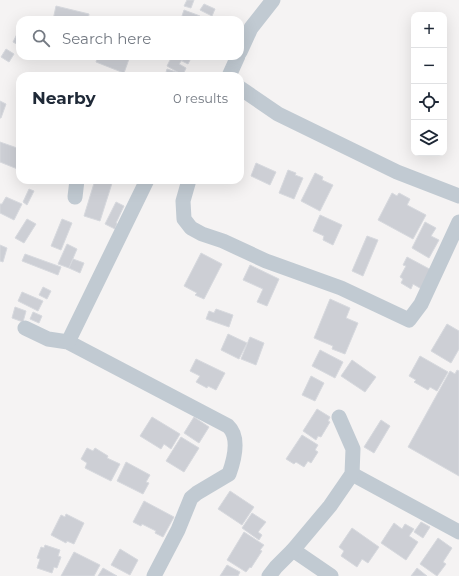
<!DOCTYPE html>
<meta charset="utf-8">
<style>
body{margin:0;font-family:Montserrat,sans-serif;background:#f2f2f3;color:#1f2937}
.controls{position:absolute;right:12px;top:12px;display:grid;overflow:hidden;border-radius:8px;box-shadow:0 4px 16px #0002}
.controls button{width:36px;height:36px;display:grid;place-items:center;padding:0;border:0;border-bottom:1px solid #e0e1e3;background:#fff;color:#1f2937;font:20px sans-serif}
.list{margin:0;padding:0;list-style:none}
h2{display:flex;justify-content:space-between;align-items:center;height:52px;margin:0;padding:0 16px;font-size:17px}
h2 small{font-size:13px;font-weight:400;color:#747a83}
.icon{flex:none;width:22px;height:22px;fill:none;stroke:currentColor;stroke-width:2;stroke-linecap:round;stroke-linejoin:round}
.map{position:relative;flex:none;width:459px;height:576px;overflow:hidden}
.search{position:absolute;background:#fff;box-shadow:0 4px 16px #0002;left:16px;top:16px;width:228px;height:44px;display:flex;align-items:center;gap:10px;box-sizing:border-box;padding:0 14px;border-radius:12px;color:#747a83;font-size:15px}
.panel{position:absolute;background:#fff;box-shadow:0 4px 16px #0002;left:16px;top:72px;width:228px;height:112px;border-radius:12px}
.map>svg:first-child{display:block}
.building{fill:#cdcfd5;stroke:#d7d9de}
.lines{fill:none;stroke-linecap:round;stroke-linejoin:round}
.minor{stroke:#c1cad2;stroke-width:15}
</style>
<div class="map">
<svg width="459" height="576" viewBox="0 0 459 576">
<rect width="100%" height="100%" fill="#f5f3f3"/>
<!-- building -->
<g class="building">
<path d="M187 0H194L191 8 184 6Z"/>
<path d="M204 4 215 9 212 16 200 10Z"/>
<path d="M56 6 89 14 88 20H53Z"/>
<path d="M184 10 200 16 199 20H184L181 19Z"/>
<path d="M17 34 20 36V46L13 42Z"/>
<path d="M6 49 14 54 9 62 1 57Z"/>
<path d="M98 56H130L124 73 96 62Z"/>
<path d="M172 56 182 60 179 64 186 68 183 75 167 66Z"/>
<path d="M184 56H192L188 64 182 61Z"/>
<path d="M167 69 179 73 178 76H165Z"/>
<path d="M0 101 6 104 1 118H0Z"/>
<path d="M0 142 20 149V170L0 162Z"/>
<path d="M256 163 276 172 270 185 251 176Z"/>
<path d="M288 170 296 173 295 175 303 178 294 199 279 193Z"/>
<path d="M315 173 323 177 322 180 333 185 320 211 301 201Z"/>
<path d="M95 180H113L100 221 84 216Z"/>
<path d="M29 189 34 191 27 205 23 202Z"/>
<path d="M392 193 397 196 399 193 410 199 407 205 426 215 413 239 378 220Z"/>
<path d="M6 197 22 204 14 220 0 213V204H2Z"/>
<path d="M116 202 124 206 116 223H117L115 229 105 224Z"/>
<path d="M320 215 342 225 333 245 323 240 324 236 313 231Z"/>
<path d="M27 219 36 224 24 243 15 238Z"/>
<path d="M62 219 72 223 61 250 51 246Z"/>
<path d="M425 222 436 228 431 236 439 240 429 258 412 248Z"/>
<path d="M367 236 378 240 363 276 352 271Z"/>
<path d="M67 244 77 249 69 268 58 264Z"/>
<path d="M0 245 7 248 3 262 0 261Z"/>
<path d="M201 253 222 264 204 299 195 295 197 293 184 286Z"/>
<path d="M25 254 61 267 58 275 22 261Z"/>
<path d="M407 257 435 272 425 291 413 284 411 289 401 283 403 279 400 277 406 266 403 265Z"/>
<path d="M73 259 84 263 80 273 69 268Z"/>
<path d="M250 265 279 279 267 306 257 302 263 289 243 280Z"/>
<path d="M43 287 51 291 47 299 39 295Z"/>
<path d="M22 292 43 301 38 311 18 301Z"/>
<path d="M330 299 350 308 346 318 358 323 345 354 332 349 333 346 314 338Z"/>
<path d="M15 307 26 311 23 322 12 318Z"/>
<path d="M216 309 233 315 229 327 206 319 209 311 214 313Z"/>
<path d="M33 312 42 316 39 323 30 319Z"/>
<path d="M447 324 459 331V349L451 363 431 351Z"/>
<path d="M228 334 247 343 239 359 221 350Z"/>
<path d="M250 337 264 343 256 365 241 359Z"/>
<path d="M320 350 343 362 335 378 312 366Z"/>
<path d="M420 356 448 372 437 391 430 387 428 390 414 382 416 380 409 376Z"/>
<path d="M196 359 225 373 216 390 208 386 207 388 196 382 200 376 190 371Z"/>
<path d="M352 360 376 377 365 392 341 376Z"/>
<path d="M457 370 459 371V476L408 447 450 371 455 374Z"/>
<path d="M311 376 324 383 315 401 302 395Z"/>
<path d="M317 409 330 417 328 421 330 422 321 437 318 436 316 440 303 431Z"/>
<path d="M152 417 180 434 171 449 164 444 161 449 140 436Z"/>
<path d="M194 417 209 427 199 443 184 433Z"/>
<path d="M381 420 390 426 374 453 364 447Z"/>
<path d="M302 435 318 445 315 450 318 452 311 463 308 461 304 467 296 462 294 464 286 459Z"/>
<path d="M181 437 199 448 184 472 166 461Z"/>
<path d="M87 448 93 451 95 448 108 456 107 458 120 464 111 481 85 468 87 463 81 459Z"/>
<path d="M126 462 150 475 146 482 149 483 143 494 117 481Z"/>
<path d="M230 491 254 507 242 525 218 509Z"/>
<path d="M144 501 174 517 163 537 155 533 156 531 142 524 141 526 133 522Z"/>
<path d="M252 513 266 522 258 532 262 535 259 540 242 528Z"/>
<path d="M66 514 84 523 74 544 67 541 66 543 51 535 61 515 65 517Z"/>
<path d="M421 522 430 527 423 538 414 532Z"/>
<path d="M394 523 402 529 405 524 414 529 409 536 418 542 406 560 381 543Z"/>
<path d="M352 528 379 547 368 563 362 559 357 567 341 556 344 551 339 547Z"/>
<path d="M244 532 264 545 260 550 262 551 251 568 250 567 246 572 227 560Z"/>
<path d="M438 538 452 548 443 562 446 564 437 576 420 564Z"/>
<path d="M45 545 60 550 58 556 61 557 57 568 54 567 52 573 37 568 40 559 37 558 41 547 44 548Z"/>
<path d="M120 549 138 560 130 575 111 565Z"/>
<path d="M74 552 100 565 94 576H61Z"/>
<path d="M227 565 240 572 238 576H220Z"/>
<path d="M103 568 117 576H98Z"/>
<path d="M417 568 427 576H411Z"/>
</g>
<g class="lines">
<!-- minor -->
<g class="minor">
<path d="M240 52 251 28 273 0"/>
<path d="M229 76 238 56"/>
<path d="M240 88 278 114 397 172 459 196"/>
<path d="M189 180 183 201 184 219 191 228 202 234 223 241 266 261 341 288 409 320 421 304 459 222"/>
<path d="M75 197 77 180"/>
<path d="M25 328 48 339 68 342 228 426C240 437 234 460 229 474L197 493 191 498 178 530 154 576"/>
<path d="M68 342 147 180"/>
<path d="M352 474 459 532"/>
<path d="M293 550 331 576"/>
<path d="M269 576 276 567 293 550 330 506 352 474 353 449 339 417"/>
</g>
</g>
</svg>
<div class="controls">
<button>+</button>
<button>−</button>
<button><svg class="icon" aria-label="locate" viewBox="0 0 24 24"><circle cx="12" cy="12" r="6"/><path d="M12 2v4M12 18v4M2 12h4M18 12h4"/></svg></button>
<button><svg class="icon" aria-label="layers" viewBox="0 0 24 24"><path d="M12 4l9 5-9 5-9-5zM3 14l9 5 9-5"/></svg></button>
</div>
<div class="search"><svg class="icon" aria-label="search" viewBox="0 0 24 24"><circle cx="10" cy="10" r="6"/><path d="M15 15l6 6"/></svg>Search here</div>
<section class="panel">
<h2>Nearby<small>0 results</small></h2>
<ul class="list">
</ul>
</section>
</div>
